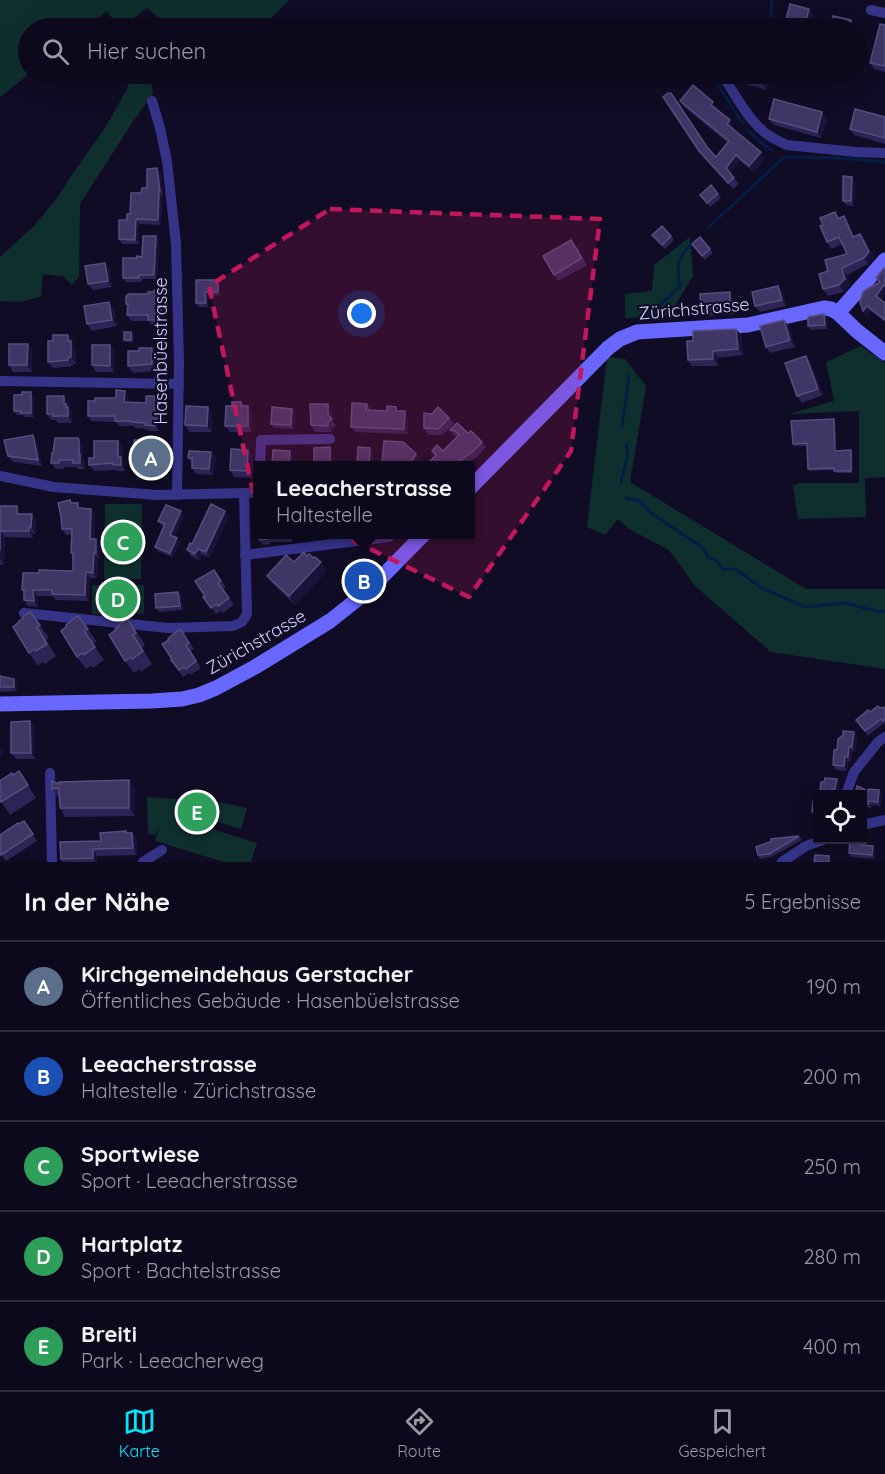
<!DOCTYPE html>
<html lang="de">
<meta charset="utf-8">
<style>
body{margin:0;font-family:Quicksand,sans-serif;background:#1a1729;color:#f1f3f6}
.controls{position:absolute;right:18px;bottom:18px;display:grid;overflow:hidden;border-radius:0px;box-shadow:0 6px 24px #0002}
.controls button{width:54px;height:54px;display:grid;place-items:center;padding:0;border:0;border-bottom:2px solid #2c2a3b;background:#0c091c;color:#f1f3f6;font:30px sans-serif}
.you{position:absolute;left:362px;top:314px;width:21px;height:21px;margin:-15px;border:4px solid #fff;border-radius:50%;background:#1a73e8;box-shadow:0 0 0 9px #1a73e833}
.badge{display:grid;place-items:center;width:39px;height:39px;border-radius:50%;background:#00e6fb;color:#fff;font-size:20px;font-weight:700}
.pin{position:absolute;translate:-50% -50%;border:3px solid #fff;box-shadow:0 2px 6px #0006}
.popup{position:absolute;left:253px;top:461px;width:222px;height:78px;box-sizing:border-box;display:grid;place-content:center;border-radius:0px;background:#0c091c;filter:drop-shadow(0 2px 4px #0005);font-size:20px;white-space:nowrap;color:#9a9aa3}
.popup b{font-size:22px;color:#f1f3f6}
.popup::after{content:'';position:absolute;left:50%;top:100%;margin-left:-12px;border:12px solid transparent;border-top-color:#0c091c}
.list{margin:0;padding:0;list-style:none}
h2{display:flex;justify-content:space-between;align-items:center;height:78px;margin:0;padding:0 24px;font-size:26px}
h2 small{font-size:20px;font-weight:400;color:#9a9aa3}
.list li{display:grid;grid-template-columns:39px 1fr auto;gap:18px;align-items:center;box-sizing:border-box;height:90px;padding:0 24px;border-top:2px solid #2c2a3b}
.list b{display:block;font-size:22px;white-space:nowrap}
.list p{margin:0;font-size:20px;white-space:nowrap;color:#9a9aa3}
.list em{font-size:20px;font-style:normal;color:#9a9aa3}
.icon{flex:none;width:33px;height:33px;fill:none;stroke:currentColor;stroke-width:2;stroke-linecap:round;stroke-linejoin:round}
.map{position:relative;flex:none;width:885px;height:862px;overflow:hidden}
.search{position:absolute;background:#0c091c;box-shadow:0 6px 24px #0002;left:18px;right:18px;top:18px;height:66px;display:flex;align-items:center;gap:15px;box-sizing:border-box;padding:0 21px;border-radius:33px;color:#9a9aa3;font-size:22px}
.sheet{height:528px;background:#0c091c}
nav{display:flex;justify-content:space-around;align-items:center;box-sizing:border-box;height:84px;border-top:2px solid #2c2a3b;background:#0c091c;font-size:16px;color:#9a9aa3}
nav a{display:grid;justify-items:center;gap:3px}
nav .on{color:#00e6fb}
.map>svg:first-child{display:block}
.green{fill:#0f2f2e}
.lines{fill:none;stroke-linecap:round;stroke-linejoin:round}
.stream{stroke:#051d45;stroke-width:3}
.minor{stroke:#353388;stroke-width:10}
.secondary{stroke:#6867ff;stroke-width:15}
.wall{fill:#2d2354}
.shaded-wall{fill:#1a1239}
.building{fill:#3f3666;stroke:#564e7e;stroke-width:1.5}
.marked{fill:#c2185b;fill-opacity:0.2;stroke:#c2185b;stroke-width:4.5;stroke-dasharray:12 8;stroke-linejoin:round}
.labels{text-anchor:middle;stroke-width:4.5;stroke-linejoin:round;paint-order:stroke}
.street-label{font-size:18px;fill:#d4d0ff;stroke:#100c25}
</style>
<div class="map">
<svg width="885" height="862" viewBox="0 0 885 862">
<rect width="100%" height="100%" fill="#100c25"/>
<!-- green -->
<g class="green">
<path d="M0 0H289L272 17 257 28H187L158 17 147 8 134 18 114 21 107 11 85 28H28L29 74 0 97Z"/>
<path d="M129 74H150L153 94 132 123 80 204 79 276 72 285 63 276 43 274 41 297 19 302 0 301V257L34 226 57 198 71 176 107 125 128 87Z"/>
<path d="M690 237 693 276 669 316 625 318V294L652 291 654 265Z"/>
<path d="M861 346 885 363V477L865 478 866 517 798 519 793 486 799 483H859V411L789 414 834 401 826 362Z"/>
<path d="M607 357 625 359 646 386 630 482 806 589H885V669L771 652 695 586 669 550 629 529 618 519 605 535 587 527Z"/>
<path d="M105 504H142L141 579H104Z"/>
<rect x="92" y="585" width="52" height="29"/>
<path d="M147 797 219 802 247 808 241 829 215 821 173 817 257 843 251 862H224L155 841 160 825 156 834H148Z"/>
</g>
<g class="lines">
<!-- stream -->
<g class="stream">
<path d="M770 28 772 0"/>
<path d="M711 74 743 124"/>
<path d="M748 131 772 151"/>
<path d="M709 227 784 157 838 158 885 162"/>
<path d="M647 316 680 287C676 263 677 257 696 240"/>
<path d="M622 427 629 375"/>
<path d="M621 482 628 453 626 444"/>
<path d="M626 498 640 501 651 513 703 548 708 557 716 560 723 569H735L762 588 805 607 845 603 880 612 885 611"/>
</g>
<!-- minor -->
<g class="minor">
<path d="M871 10 885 13"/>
<path d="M722 75C733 91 748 119 762 130 769 137 778 141 787 145L856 152 885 153"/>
<path d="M152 101 160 128 167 161 176 244 179 362 177 495"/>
<path d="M0 381 179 384"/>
<path d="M260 466 261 440 330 439"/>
<path d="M0 476 54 487 157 495 244 493 258 492"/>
<path d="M245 555 389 537"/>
<path d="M24 613 168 628 233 626 242 622 247 614 244 493"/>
<path d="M50 773 52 862"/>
<path d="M846 794 854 772 878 742 885 737"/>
<path d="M862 825 885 820"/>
<path d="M143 862 162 850"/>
<path d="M782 862 806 846 823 840"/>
</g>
<!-- secondary -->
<g class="secondary">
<path d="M838 313 885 260"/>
<path d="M470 488 608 348 620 339 637 332 748 325 824 308 831 309 838 313 857 331 885 353"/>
<path d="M0 704 152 701 182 699 199 695 216 688 255 667 330 621 369 590 424 534"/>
</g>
</g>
<!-- wall -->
<g class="wall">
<path d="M885 25V72L874 69 870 63Z"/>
<path d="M771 74 767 90 742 83 738 77Z"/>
<path d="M663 97 716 157 727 142 684 107 680 101 718 108 716 109 730 120 734 127 732 129 761 152 765 158 754 172 740 161 730 173 739 184 733 189 704 157Z"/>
<path d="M822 112 827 119 821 138 774 125 769 119Z"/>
<path d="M885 117V144L854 135 850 129Z"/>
<path d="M157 168 161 173 163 196 162 197 161 225 139 224V244H122L119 239 141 193 147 188Z"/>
<path d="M855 181 854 206 846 205 843 201Z"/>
<path d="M718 194 721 198 710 207 700 195Z"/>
<path d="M835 212 840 218 849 223 854 237 860 234 865 240 874 258 868 264 847 275 850 285 844 292 828 296 823 289 828 271 847 254 842 244 831 249 827 242 823 225Z"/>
<path d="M652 235 671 236 674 240 665 249Z"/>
<path d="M156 236 159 241 157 279H142V282H126L123 278 137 258 142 257Z"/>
<path d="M692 244 710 249 713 253 705 260Z"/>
<path d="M576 246 587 265 558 281 554 275Z"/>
<path d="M105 263 109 269 112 287 93 290 88 284Z"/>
<path d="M885 269V294L881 300 885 303V322L871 311 867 316 863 311 879 283 876 278Z"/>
<path d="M196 280H218L220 284V295L208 296V307H199L196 303Z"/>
<path d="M161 290 165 296V319L160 318V325H152L149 321H131L127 315V307L126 304 148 294Z"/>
<path d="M783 292 786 306 760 312 755 306Z"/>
<path d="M734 299 735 314 705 316 701 309Z"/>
<path d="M114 308 117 326 92 331 87 324Z"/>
<path d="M827 318 828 329 811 330 808 326Z"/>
<path d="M789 326 795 347 770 353 766 347Z"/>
<path d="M736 329 741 335 743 355 718 358V366H692L688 360 693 341Z"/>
<path d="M131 332 133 334V342H125L124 340Z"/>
<path d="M68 335 73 341V344L76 348V364H73V366L53 368 48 362 53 341Z"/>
<path d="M28 344 32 350V372H13L9 365Z"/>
<path d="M110 345 115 351 114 372H96L92 365Z"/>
<path d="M152 348 156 355V371L133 373 128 366Z"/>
<path d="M811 362 823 395 802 403 797 396Z"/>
<path d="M125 391 128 396V402L146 403 156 398 163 404V425H159V431H149L147 429 135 428 134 426H119L116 422 91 421 88 416 95 401 116 398Z"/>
<path d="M34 396V417H24L23 415H17L14 411Z"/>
<path d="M241 402 244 406 252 413V432H230L225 426 232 406Z"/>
<path d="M69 403V408L72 414V423H58L56 420H51L47 414Z"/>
<path d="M328 404 332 410V420L336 426 332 429V432H315L311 425Z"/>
<path d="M367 404 371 410 399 411 408 417V434L355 432 351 427Z"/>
<path d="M208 407 212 413V432H190L185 425Z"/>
<path d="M295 413 294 429 274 428 271 424Z"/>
<path d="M449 418 454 424 442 435H428L424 428Z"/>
<path d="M835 421 836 451 852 453 853 473H836L834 470 809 471 808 469 807 446H794L793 444Z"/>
<path d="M450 430 468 433 482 442 486 447 477 457 465 465H426L435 456 432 451H443L457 436H454Z"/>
<path d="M78 438 83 447V459L85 461V469H78L76 467H64V469H56L51 463 53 453Z"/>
<path d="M158 440 162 446V470L139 471 134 464Z"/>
<path d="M118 441 123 447V460L125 464V471H118L116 470 94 471 89 465 94 458Z"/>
<path d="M37 442 42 466 13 462 8 456Z"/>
<path d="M248 450 253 456 252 478 234 477 230 470Z"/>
<path d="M188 458H216L213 475 196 474 192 468V463Z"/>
<path d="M72 503 95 514 94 539 100 545V559L98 558 97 578H90L89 601 56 600 53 596H37L38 607 28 606 24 600V592L22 590 39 573 73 571V555L71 553 72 535H66L62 529Z"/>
<path d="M0 506H17L21 514H32L36 520V534H33V538L5 537 4 565H0Z"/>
<path d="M184 516 174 537 180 542 173 557 158 551 155 547 164 527 161 525 158 521Z"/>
<path d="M229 516 210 557 202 555 199 560 191 556 187 550 192 544Z"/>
<path d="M259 534H334L311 535V538L292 539V542H270V544L263 545 259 540Z"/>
<path d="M294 562 327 571 295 605 273 584 267 576Z"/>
<path d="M214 570 226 587 223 589 234 605 223 613 221 611 216 614 203 597 205 596Z"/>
<path d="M178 592 181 596 183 610 159 612 156 608Z"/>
<path d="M31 613 49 638 46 640 56 656 45 664 43 662 38 666 29 653Z"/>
<path d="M79 617 97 642 93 644 104 660 93 668 91 666 86 669 77 657Z"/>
<path d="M128 620 145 645 142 648 152 664 141 672 140 669 134 673 125 661Z"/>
<path d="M181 630 194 649 191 651 201 668 190 675 189 673 183 677 171 660 172 659Z"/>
<path d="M0 676 14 679 17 684V691L0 692Z"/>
<path d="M880 708H885V725L884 723 868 736 859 724 870 712Z"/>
<path d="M30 721 35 728V759H16L11 753Z"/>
<path d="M857 736 855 752 852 751 851 761H848L847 771 836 770 833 765 837 750Z"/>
<path d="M19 771 36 798 10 815 0 800 13 775Z"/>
<path d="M825 778 837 779 840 783 838 793H835V795H818L817 827 814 823 815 816 812 812 813 801H816L817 791 820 792 821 782H824Z"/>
<path d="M129 780 135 789V816L65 817 60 808 59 797H58L52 789 59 784Z"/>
<path d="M868 791 882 794 881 806 871 805V808L862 807V795Z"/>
<path d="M24 821 37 841 6 861 0 853 19 824Z"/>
<path d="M126 831 128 833H132L137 839V855L97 856V862H63L61 859 101 841Z"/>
<path d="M799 836 802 840 771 857 760 859 758 855Z"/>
<path d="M862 840 864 844V846L875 850 874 859 851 857 849 853Z"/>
</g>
<!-- shaded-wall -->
<g class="shaded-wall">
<path d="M809 9 814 15 810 28H804Z"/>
<path d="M851 20 856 27 855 28H849Z"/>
<path d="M765 74H771L767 90 762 83Z"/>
<path d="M713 102 718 108 715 111 711 105Z"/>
<path d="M822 112 827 119 821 138 817 132Z"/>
<path d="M730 120 734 127 731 130 727 124Z"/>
<path d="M761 152 765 158 754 172 749 166Z"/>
<path d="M736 155 740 161 730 174 726 168Z"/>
<path d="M157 168 161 173 163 196 160 191Z"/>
<path d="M852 177 855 181 854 206 851 201Z"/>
<path d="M159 192 162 197 161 225 158 220Z"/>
<path d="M844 216 849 223 857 244 853 237Z"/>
<path d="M136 219 139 224V244L135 240Z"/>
<path d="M860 234 865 240 874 258 868 264 864 258Z"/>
<path d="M156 236 159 241 157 279 154 275Z"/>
<path d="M105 263 109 269 112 287 108 281Z"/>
<path d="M842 268 847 275 850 285 844 292 839 285Z"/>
<path d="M218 280 220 284V295L218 292Z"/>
<path d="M884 285 885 287V294L880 301 876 296Z"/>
<path d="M778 286 783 292 786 306 782 300Z"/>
<path d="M161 290 165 296V319L161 313Z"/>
<path d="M205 292 208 296V307L206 303Z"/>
<path d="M730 292 734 299 735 314 730 308Z"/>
<path d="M109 302 114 308 117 326 112 320Z"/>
<path d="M867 306 871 311 867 316 863 311Z"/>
<path d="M156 313 160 318V325L156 320Z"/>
<path d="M824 314 827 318 828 329 825 325Z"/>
<path d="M784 320 789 326 795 347 790 340Z"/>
<path d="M736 329 741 335 743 355 738 349Z"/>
<path d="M68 335 73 341V344L76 348V364L71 357 68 341Z"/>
<path d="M28 344 32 350V372L27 365Z"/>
<path d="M110 345 115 351 114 372 110 366Z"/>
<path d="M152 348 156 355V371L152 364Z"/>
<path d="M713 351 718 358V366L713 359Z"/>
<path d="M806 356 811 362 823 395 818 389Z"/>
<path d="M68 357 73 364V366L68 360Z"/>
<path d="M125 391 128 396V408L124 402Z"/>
<path d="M31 392 34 396V417L31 413Z"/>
<path d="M64 396 69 403V408L72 414V423L68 416 64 404Z"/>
<path d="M159 398 163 404V425L159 420Z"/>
<path d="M328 404 332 410V420L328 415Z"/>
<path d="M248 406 252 413V432L248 426Z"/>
<path d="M208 407 212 413V432L207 426Z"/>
<path d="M292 409 295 413 294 429 291 425Z"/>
<path d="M405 411 408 417V434L404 429Z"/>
<path d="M155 419 159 425V431L155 426Z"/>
<path d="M834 419 835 421 836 453 835 451Z"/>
<path d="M328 422 332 429V432L328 426Z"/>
<path d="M33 435 37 442 42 466 38 460Z"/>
<path d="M79 440 83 447V459L85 461V469L80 463 79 454Z"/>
<path d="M158 440 162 446V470L158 464Z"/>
<path d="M118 441 123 447V460L125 464V471L121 465 118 457Z"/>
<path d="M330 447 333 452V465H330Z"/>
<path d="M370 448 373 452V465H369Z"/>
<path d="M248 450 253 456 252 478 247 471Z"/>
<path d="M851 450 852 453 853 473 851 471Z"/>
<path d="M290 451 293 455V465H289Z"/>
<path d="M211 452 216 458 213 475 209 469Z"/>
<path d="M416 454 421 460 418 465H410Z"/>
<path d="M17 506 21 513V520L17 514Z"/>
<path d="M91 509 95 514 94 545 90 539Z"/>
<path d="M181 511 184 516 173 539 170 535Z"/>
<path d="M225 511 229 516 210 557 206 552Z"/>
<path d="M32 514 36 520V534L31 527Z"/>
<path d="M29 527 33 534V538L29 531Z"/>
<path d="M0 531 5 537 4 565 0 559Z"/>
<path d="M177 538 180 542 173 557 170 553Z"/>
<path d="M96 539 100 545V559L96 553Z"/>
<path d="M198 549 202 555 199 560 195 554Z"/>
<path d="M94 553 98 558 97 578 93 573Z"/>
<path d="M321 562 327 571 295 605 289 596Z"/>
<path d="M86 572 90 578 89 601 85 595Z"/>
<path d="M33 590 37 596 38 607 34 601Z"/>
<path d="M178 592 181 596 183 610 180 606Z"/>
<path d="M14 679 17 684V691L14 687Z"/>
<path d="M30 721 35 728V759L31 753Z"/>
<path d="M854 732 857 736 855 752 852 747Z"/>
<path d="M0 747 3 751 0 758Z"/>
<path d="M849 747 852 751 851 761 848 757Z"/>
<path d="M845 756 848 761 847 771 844 766Z"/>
<path d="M837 779 840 783 838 793 835 789Z"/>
<path d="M129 780 135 789V816L129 808Z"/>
<path d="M879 790 882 794 881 806 878 802Z"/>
<path d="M132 833 137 839V855L133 848Z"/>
<path d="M873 846 875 850 874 859 872 855Z"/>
<path d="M93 849 97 856V862H95L93 858Z"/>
</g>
<!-- building -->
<g class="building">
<path d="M790 4 809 9 804 28H784Z"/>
<path d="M833 16 851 20 849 28H830Z"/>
<path d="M880 24 885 25V66L870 63Z"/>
<path d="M738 74H765L762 83 738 77Z"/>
<path d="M693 85 713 102 711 105 730 120 727 124 761 152 749 166 736 155 726 168 734 178 728 183 699 151 663 97 668 93H671L707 147 716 157 729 141 680 101Z"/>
<path d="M774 99 822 112 817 132 769 119Z"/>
<path d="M855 109 885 117V138L850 129Z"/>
<path d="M157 168 160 191 159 192 158 220 136 219 135 240 119 239V220H127V214H130L131 193H141L142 188H147V169Z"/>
<path d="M843 176 852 177 851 201H843Z"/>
<path d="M711 185 718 194 707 203 700 195Z"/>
<path d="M835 212 838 219 844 216 853 237 860 234 869 252 864 258 842 268 845 279 839 285 823 289 819 274 828 271 825 260 847 254 839 237 827 242 820 226 823 225 820 218Z"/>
<path d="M662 226 671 236 662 245 652 235Z"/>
<path d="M143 236H156L154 275H139V278H123V258H137V256L142 257Z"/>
<path d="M700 237 710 249 702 256 692 244Z"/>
<path d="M571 240 582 258 554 275 543 256Z"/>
<path d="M105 263 108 281 88 284 85 266Z"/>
<path d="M884 268 885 269V286L884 285 876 296 885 303V320L867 306 863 311 860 302 863 292 867 289 880 282 876 278Z"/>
<path d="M196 280H218V292H205L206 303H196Z"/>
<path d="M778 286 782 300 755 306 752 292Z"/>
<path d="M154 290H161V313H156V320H148V315H127L128 304H126V296H128V294H148V292H154Z"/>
<path d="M730 292V308L701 309 700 294Z"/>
<path d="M109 302 112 320 87 324 84 306Z"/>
<path d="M824 314 825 325 808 326V317Z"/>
<path d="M784 320 790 340 766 347 760 326Z"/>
<path d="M736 329 738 349 713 351V359L688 360 687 341H693V331Z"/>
<rect x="124" y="332" width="7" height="8"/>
<path d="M53 335H68V341H71V357H68V360L48 362V341H53Z"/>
<path d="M9 344H28L27 365H9Z"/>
<path d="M92 345H110V366L92 365Z"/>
<path d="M139 348H152V364L128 366V351H139Z"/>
<path d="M806 356 818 389 797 396 785 363Z"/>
<path d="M116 390 125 391 124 402 146 403V396H155V398H159V420L155 419V426L145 425V423L131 422V421H115V416H88V401H95V398H116Z"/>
<path d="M22 392H31V413H21V411H14V395H22Z"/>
<path d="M47 396H64V404H66V407H68V416H53V414H47Z"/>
<path d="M232 402H241V406H248V426H225L226 406H232Z"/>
<path d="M352 403 367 404 366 410 387 411V406L396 407V411H405L404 429 351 427Z"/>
<path d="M310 404H328V415L332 419 328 422V426L311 425Z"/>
<path d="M186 406 208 407 207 426 185 425Z"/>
<path d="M272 407 292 409 291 425 271 424Z"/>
<path d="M438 407 449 418 438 429 424 428V413L432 414Z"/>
<path d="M834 419 835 451 851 450V471H834V468L808 469 807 443 793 444 791 421Z"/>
<path d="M457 423 468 433 471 431 482 442 473 451 465 457 455 465H426L436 455 432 451 437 445 443 451 459 435 455 431 450 430Z"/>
<path d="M33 435 38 460 8 456 4 440Z"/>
<path d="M55 438H78L79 440V454H80V463H73V460H59V463H51L52 453H53Z"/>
<rect x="134" y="440" width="24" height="24"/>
<path d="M94 441H118V457H121V465H113V463L89 465V458H94Z"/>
<path d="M384 441 403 442 416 454 410 465H389L382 463Z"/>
<path d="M330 447V465H314V448Z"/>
<path d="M358 447 370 448 369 465 357 464Z"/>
<path d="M231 449 248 450 247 471 230 470Z"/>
<path d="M273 450 290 451 289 465H272Z"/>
<path d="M189 451 211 452 209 469 192 468V458H188Z"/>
<path d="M70 500 71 503H78V508L91 509 90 539H96V553H94L93 573 86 572 85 595 52 594V590H33L34 601 24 600V590H22L23 573H39V570L73 571V553H71L72 529H62L61 516 58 503Z"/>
<path d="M211 504 225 511 206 552 198 549 195 554 187 550 190 543 192 544Z"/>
<path d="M166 505 181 511 170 535 177 538 170 553 155 547 165 524 158 521Z"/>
<path d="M0 506H17V514H32L31 527H29V531H0V551Z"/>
<path d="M259 534H288L289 537H267V539L259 540Z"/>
<path d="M304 552 307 556 309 554 314 558 315 557 321 562 289 596 267 576 286 555 294 562Z"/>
<path d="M214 570 221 581 218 583 229 598 218 606 217 604 211 608 203 597 205 596 195 581Z"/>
<path d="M178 592 180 606 156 608 155 594Z"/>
<path d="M30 612 31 613 40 625 37 627 47 644 36 651 35 649 29 653 13 627 19 622V621L23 618V617Z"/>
<path d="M77 616 79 617 88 629 84 631 95 647 84 655 82 653 77 657 61 631 67 626 66 625 71 621Z"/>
<path d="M126 620H128L136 633 133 635 143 651 132 659 131 657 125 661 109 635 116 630 115 629 120 626 119 625Z"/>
<path d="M179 630H181L189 643 186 645 196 661 186 669 184 667 179 670 171 660 172 659 162 644 169 640 168 639 172 635Z"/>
<path d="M0 676 14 679V687H0Z"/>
<path d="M878 706 880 708 884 707 885 708V719L883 721 881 719 865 731 856 720 868 710 870 712Z"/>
<path d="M30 721 31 753H11V722Z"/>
<path d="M843 731 854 732 852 747H849L848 757 845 756 844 766 833 765 834 750H837L838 739 843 735Z"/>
<path d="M19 771 28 785 1 802 0 800V781L12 773 13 775Z"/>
<path d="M825 778 837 779 835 789H832V795H818V820L814 823 815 813 812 812 813 801H816L817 791 820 792 821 782H824Z"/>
<path d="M129 780V808H60L59 788 52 789V781L59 784V782Z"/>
<path d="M857 786 868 791 869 789 879 790 878 802 868 801V804L862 803V795H855Z"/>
<path d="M24 821 33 834 1 855 0 853V835L18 823 19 824Z"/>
<path d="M126 831V833H132L133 848 93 849V858L61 859 60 842 101 841 100 833Z"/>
<path d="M799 836 769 854 758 855 756 847 772 841 771 839Z"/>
<path d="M850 840H862L861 845 873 846 872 855 849 853Z"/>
<path d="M815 855 829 856V862H814Z"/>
</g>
<!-- marked area -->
<path class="marked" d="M330 209 600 219 571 451 469 597 253 492 209 286Z"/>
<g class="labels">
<!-- street labels -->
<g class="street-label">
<text transform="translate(694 309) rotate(-5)" y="6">Zürichstrasse</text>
<text transform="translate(161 351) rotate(-90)" y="6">Hasenbüelstrasse</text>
<text transform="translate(256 642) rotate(-30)" y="6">Zürichstrasse</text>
</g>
</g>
</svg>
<div class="controls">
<button><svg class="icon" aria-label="locate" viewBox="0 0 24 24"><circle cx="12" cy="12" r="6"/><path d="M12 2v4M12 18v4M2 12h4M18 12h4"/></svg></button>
</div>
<div class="you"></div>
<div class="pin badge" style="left:151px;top:458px;background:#5c6f8a">A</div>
<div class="pin badge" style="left:364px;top:581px;background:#1a4fb4">B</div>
<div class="popup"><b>Leeacherstrasse</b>Haltestelle</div>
<div class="pin badge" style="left:123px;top:542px;background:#2e9e5b">C</div>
<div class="pin badge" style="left:118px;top:599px;background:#2e9e5b">D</div>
<div class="pin badge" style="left:197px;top:812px;background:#2e9e5b">E</div>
<div class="search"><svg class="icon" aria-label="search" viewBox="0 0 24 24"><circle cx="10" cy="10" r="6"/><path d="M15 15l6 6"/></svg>Hier suchen</div>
</div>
<section class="sheet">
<h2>In der Nähe<small>5 Ergebnisse</small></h2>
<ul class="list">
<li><span class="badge" style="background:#5c6f8a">A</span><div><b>Kirchgemeindehaus Gerstacher</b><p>Öffentliches Gebäude · Hasenbüelstrasse</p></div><em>190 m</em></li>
<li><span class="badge" style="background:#1a4fb4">B</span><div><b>Leeacherstrasse</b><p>Haltestelle · Zürichstrasse</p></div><em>200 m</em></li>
<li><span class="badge" style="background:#2e9e5b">C</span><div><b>Sportwiese</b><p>Sport · Leeacherstrasse</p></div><em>250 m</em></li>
<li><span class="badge" style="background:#2e9e5b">D</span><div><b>Hartplatz</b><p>Sport · Bachtelstrasse</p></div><em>280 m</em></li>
<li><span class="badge" style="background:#2e9e5b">E</span><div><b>Breiti</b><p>Park · Leeacherweg</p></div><em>400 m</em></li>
</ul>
</section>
<nav>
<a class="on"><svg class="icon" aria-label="map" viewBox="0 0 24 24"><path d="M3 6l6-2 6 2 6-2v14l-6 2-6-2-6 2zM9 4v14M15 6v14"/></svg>Karte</a>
<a><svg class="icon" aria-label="directions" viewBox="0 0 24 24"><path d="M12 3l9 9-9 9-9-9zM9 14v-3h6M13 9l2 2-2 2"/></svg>Route</a>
<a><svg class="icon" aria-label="saved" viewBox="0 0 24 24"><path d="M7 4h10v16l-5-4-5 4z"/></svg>Gespeichert</a>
</nav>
